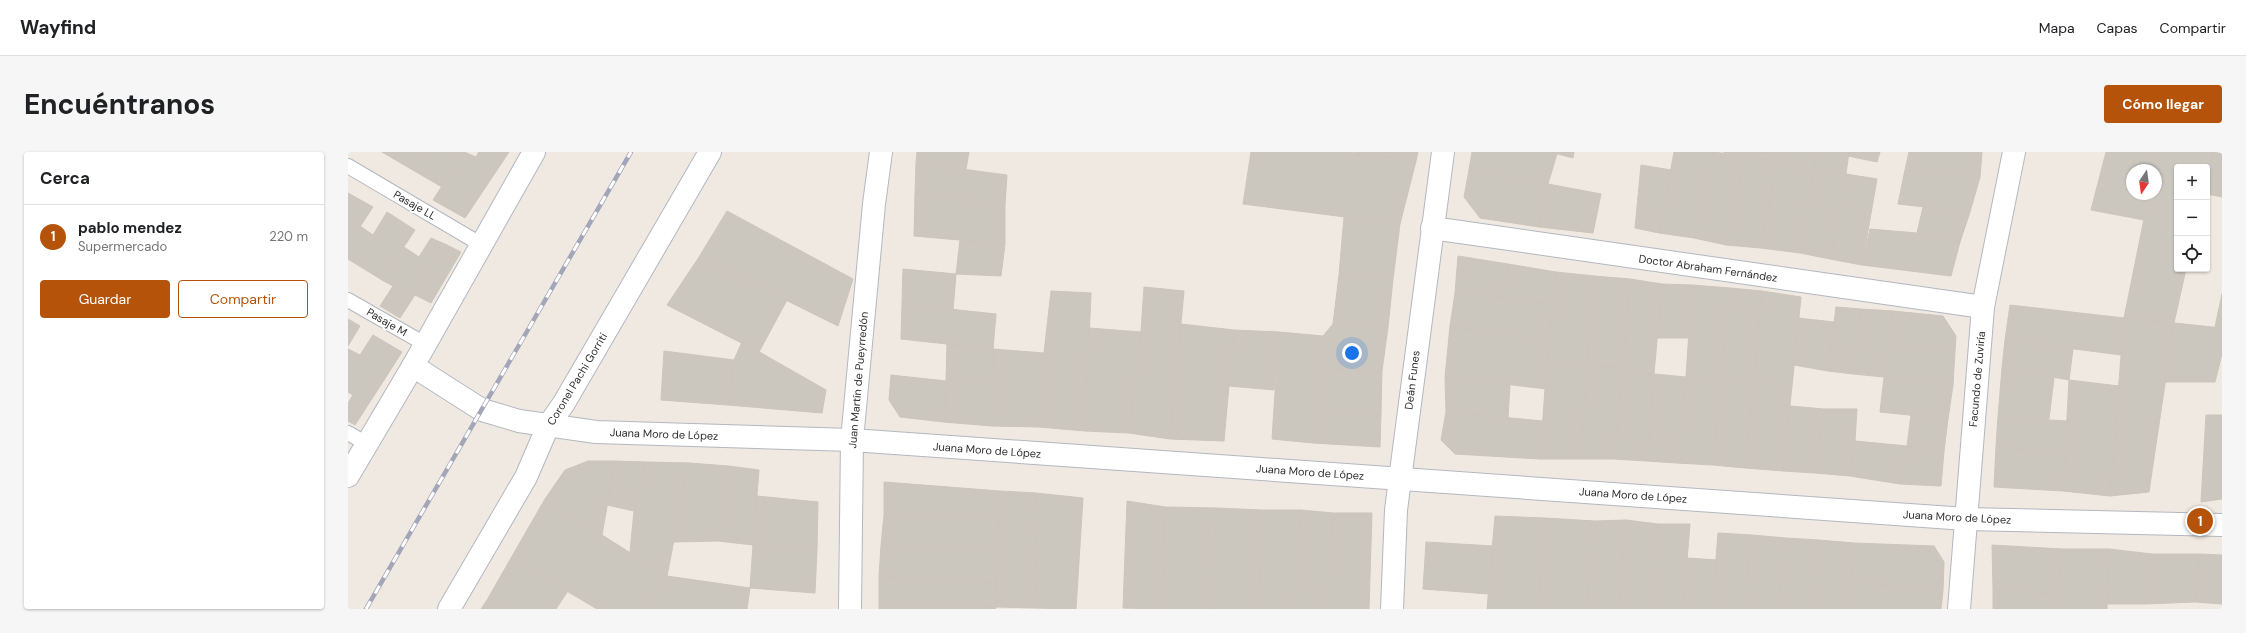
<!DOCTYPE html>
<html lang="es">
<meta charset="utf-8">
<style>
body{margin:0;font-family:"DM Sans",sans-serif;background:#f6f6f6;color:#202124}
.controls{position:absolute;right:12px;top:12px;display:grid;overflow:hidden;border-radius:4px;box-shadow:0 1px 3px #0004}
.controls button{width:36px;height:36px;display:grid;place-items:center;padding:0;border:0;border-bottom:1px solid #e0e0e0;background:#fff;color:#202124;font:20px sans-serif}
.compass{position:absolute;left:1778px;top:12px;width:36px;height:36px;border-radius:50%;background:#fff;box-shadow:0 1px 3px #0004;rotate:193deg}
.you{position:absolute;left:1004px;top:201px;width:14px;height:14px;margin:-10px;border:3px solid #fff;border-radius:50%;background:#1a73e8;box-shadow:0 0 0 6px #1a73e833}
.badge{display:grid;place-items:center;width:26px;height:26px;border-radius:50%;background:#b45309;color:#fff;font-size:13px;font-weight:700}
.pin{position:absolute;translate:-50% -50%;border:2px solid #fff;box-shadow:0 1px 4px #0006}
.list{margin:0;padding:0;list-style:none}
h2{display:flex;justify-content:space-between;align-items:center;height:52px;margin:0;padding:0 16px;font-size:17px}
h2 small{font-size:13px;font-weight:400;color:#757577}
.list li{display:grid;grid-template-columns:26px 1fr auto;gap:12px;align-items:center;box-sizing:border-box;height:64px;padding:0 16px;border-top:1px solid #e0e0e0}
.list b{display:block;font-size:15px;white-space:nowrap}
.list p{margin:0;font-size:13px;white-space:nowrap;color:#757577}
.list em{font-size:13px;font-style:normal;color:#757577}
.actions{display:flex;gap:8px;padding:12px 16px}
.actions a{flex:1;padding:9px 0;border:1px solid #b45309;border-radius:4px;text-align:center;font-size:14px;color:#b45309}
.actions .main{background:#b45309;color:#fff}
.icon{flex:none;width:22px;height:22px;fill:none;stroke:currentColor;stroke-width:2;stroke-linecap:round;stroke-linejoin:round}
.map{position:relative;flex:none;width:1874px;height:457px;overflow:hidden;border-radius:4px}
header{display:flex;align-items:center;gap:24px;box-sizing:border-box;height:56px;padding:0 20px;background:#fff;border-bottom:1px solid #e0e0e0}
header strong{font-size:19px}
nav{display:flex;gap:22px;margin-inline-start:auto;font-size:14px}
.intro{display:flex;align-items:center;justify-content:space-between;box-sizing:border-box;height:96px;padding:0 24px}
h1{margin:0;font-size:28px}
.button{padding:10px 18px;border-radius:4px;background:#b45309;color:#fff;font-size:14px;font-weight:700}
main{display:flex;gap:24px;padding:0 24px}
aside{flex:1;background:#fff;border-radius:4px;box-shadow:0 1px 3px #0004}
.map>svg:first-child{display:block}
.building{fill:#cbc7bf;stroke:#cbc5ba}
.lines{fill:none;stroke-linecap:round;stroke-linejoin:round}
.service-casing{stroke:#b4b7c1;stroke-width:16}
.minor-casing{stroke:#b4b7c1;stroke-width:24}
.tertiary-casing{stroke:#b4b7c1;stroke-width:24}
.service{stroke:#fff;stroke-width:14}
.minor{stroke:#fff;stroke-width:22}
.tertiary{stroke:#fff;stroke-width:22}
.rail-casing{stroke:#a3a6b8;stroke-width:4.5}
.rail{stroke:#fff;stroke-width:3;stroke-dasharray:9;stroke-linecap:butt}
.labels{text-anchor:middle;stroke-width:4;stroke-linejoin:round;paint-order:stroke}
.street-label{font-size:11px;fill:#2e2e2e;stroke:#fff}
</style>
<header>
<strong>Wayfind</strong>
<nav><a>Mapa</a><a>Capas</a><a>Compartir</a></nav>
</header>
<div class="intro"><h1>Encuéntranos</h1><a class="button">Cómo llegar</a></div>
<main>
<aside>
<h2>Cerca<small></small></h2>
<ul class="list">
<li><span class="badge">1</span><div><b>pablo mendez</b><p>Supermercado</p></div><em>220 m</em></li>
</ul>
<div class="actions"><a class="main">Guardar</a><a>Compartir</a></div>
</aside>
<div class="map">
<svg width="1874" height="457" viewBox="0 0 1874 457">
<rect width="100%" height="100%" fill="#efe9e1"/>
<!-- building -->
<g class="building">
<path d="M34 0H73L63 17Z"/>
<path d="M73 0H116L94 35 63 17Z"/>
<path d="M116 0 128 5 131 0H161L117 66 85 48Z"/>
<path d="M569 0H621L618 17 568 11Z"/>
<path d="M903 0H1000L1068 9 1052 72 895 52Z"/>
<path d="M1008 0H1070L1068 9 1008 2Z"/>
<path d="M1124 0H1202L1209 2 1200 32 1121 18Z"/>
<path d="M1202 0H1226L1225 6Z"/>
<path d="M1326 0H1365L1346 86 1311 81Z"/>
<path d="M1365 0 1397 4 1378 93 1346 86Z"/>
<path d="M1375 0H1397V4Z"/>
<path d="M1397 0H1431L1429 10 1397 4Z"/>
<path d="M1431 0H1468L1466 19 1429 10Z"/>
<path d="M1468 0H1501L1498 22 1466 19Z"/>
<path d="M1501 0H1532L1529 10 1500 4Z"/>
<path d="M1561 0H1634L1632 25 1557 18Z"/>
<path d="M1758 0H1809L1806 18H1784V42H1801L1796 68 1743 58Z"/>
<path d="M1809 0H1865L1859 27V15H1829V117H1838L1826 171 1776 166 1801 42H1808V18H1806Z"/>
<path d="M1865 0 1874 2V45L1859 42V27Z"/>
<path d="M1397 4 1429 10 1413 96 1378 93Z"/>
<path d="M1429 10 1466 19 1452 101 1413 96Z"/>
<path d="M568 11 659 23 657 53 567 42Z"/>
<path d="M1293 13 1323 18 1311 81 1287 76Z"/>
<path d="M1121 18 1200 32 1191 75 1132 66 1116 45Z"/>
<path d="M1557 18 1632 25 1622 60 1550 52Z"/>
<path d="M1466 19 1498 22 1482 107 1452 101Z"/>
<path d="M1498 22 1529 27 1514 113 1482 107Z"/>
<path d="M1200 32 1253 42 1245 81 1191 75Z"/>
<path d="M0 41 25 55 0 93Z"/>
<path d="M567 42 657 53V92L566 84Z"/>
<path d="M1575 55 1622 60 1612 90 1569 81Z"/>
<path d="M379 59 505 127 490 174 351 105Z"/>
<path d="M39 60 67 78 34 128 0 107V93L12 74 25 83Z"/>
<path d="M996 65 1052 72 1045 127 991 123Z"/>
<path d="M1522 77 1569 81 1612 90 1603 124 1514 113Z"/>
<path d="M83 86 99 93 52 166 32 154 45 134 34 128 56 95 71 105Z"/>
<path d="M612 88 657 92 653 124 608 122Z"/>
<path d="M99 93 113 100 83 151 67 143Z"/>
<path d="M1110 104 1160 112 1154 147 1107 141Z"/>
<path d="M351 105 439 148 411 200 319 153Z"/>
<path d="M1160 112 1208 120 1205 152 1154 147Z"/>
<path d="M555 117 608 122 605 159 554 152Z"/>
<path d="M1208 120 1246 124 1239 214 1199 209Z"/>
<path d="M991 123 1045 127 1040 175 985 172Z"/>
<path d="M1246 124 1282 127 1275 216 1239 214Z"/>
<path d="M1282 127 1314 132 1306 222 1275 216Z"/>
<path d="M1314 132 1344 133 1340 186H1309Z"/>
<path d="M1344 133 1382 136 1373 229 1338 225Z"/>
<path d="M796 135 836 139 822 287 781 281 793 180Z"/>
<path d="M1382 136 1414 139 1406 230 1373 229Z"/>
<path d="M703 139 743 141 737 279 691 275 696 201Z"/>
<path d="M1414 139 1453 145 1444 234 1406 230Z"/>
<path d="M1107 141 1205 152 1201 189 1102 174Z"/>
<path d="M1874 142V176L1867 175Z"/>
<path d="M554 152 648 162 645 197 553 187Z"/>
<path d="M1662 153 1776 166 1773 203 1657 188Z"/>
<path d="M1488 155 1513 157 1505 222 1480 219Z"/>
<path d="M1513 157 1545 159 1536 225 1505 222Z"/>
<path d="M1545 159 1595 164 1608 184 1607 199 1541 193Z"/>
<path d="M1450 166 1486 170 1480 219 1446 213Z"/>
<path d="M1776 166 1826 171 1801 340 1762 344Z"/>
<path d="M0 167 12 174 0 194Z"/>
<path d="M1826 171 1874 176V202L1867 230H1817Z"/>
<path d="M833 172 886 178 876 289 822 287Z"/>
<path d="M985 172 1040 175 1034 219 972 216 975 184Z"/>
<path d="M1102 174 1201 189 1198 237 1097 225Z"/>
<path d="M741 176 793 180 781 281 737 279Z"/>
<path d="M886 178 931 180 926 238 881 234Z"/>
<path d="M931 180 975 184 965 291 924 287Z"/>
<path d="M25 183 54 200 7 273 0 269V251L5 243 0 240V197L12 203Z"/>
<path d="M1657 188 1725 197 1721 228 1654 216Z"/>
<path d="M394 190 478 238 474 261 380 253 386 208Z"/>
<path d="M599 192 645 197 644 231 598 229Z"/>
<path d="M1541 193 1607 199 1605 233 1536 225Z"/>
<path d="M645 197 696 201 691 275 644 274Z"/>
<path d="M316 199 386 208 380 253 313 248Z"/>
<path d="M1199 209 1239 214 1233 307H1192Z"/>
<path d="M1239 214 1275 216 1266 307H1233Z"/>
<path d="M972 216 1034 219 1033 261 968 257Z"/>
<path d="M1275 216 1306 222 1299 309 1266 307Z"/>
<path d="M1654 216 1706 226 1701 267 1650 265Z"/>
<path d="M1306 222 1338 225 1329 311 1299 309Z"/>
<path d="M543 223 598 229 596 270 552 265 541 248Z"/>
<path d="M1097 225 1162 232 1160 266 1098 260Z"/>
<path d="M1338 225 1373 229 1365 313 1329 311Z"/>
<path d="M1536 225 1605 233 1600 267 1532 260Z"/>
<path d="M1721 228 1771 234 1762 344 1715 339Z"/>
<path d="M598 229 644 231V274L596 270Z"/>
<path d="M1373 229 1406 230 1397 316 1365 313Z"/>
<path d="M1406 230 1444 234 1435 319 1397 316Z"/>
<path d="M1442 254 1476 257 1467 321 1435 319Z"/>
<path d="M968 257 1033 261 1032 295 965 291Z"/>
<path d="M1476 257H1509L1507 289 1502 324 1467 321Z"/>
<path d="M1098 260 1195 269 1192 307 1107 302 1093 288Z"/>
<path d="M1563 263 1600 267 1596 299 1559 294Z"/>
<path d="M1858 263H1874V347L1853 350Z"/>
<path d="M1650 265 1719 269 1717 302 1648 294Z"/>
<path d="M1507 289 1559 294 1552 332 1502 324Z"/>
<path d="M1559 294 1596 299 1593 334 1552 332Z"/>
<path d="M1648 294 1717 302 1715 339 1646 335Z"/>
<path d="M240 309H267L254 383 197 347 217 318Z"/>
<path d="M267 309 298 310 286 359 259 353Z"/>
<path d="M298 310 341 311 319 424 282 400 286 359Z"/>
<path d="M341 311 380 314 370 389 326 390Z"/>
<path d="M380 314 411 318 405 393 370 389Z"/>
<path d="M536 330 652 339 651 366 536 363Z"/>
<path d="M652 339 688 341 687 456 648 455Z"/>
<path d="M688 341 735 346 728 457 687 456Z"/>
<path d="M409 344 470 350 469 397 405 393Z"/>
<path d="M197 347 319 424 298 457H249L163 406Z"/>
<path d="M779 349 817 355 814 457 775 456Z"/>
<path d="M817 355 868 356 866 457H814Z"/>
<path d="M868 356 914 358 911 457H866Z"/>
<path d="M914 358H953L947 457H911Z"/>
<path d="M953 358 985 361 978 457H947Z"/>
<path d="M985 361H1024L1021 457H978Z"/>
<path d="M536 363 651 366 650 398 533 394Z"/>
<path d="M1147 364 1197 366 1190 457H1139Z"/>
<path d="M1197 366 1247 369 1238 457H1190Z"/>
<path d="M1278 368 1271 457H1238L1247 369Z"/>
<path d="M1278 368 1310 372 1306 457H1271Z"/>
<path d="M1310 372H1342L1335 457H1306Z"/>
<path d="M1370 381 1404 383 1396 457H1364Z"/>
<path d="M1404 383 1438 386 1430 457H1396Z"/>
<path d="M1438 386 1471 388 1464 457H1430Z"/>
<path d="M1471 388 1506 391 1500 457H1464Z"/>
<path d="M1078 390 1145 394 1141 442 1075 437Z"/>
<path d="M1506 391 1586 394 1596 410 1595 438 1503 430Z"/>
<path d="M405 393 469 397 467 441 402 436Z"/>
<path d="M1644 393 1714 397 1710 442 1645 437Z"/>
<path d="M533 394 650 398 649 432 531 424Z"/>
<path d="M1714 397H1761L1759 457H1709Z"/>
<path d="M1761 397 1804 402 1798 452H1759Z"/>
<path d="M1804 402H1852L1847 450 1798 452Z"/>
<path d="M1852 402 1874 403V452L1847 450Z"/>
<path d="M163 406 220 439 208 457H155L139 448Z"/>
<path d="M1339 406 1369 408 1364 457H1335Z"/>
<path d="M319 424 402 436 399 457H298Z"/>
<path d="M531 424 649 432 648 455 531 453Z"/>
<path d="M1503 430 1595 438 1593 457H1500Z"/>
<path d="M1645 437 1710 442 1709 457H1645Z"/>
<path d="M139 448 155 457H133Z"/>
<path d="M531 453 648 455 647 457H531Z"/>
</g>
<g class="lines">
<defs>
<g id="service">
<path d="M0 14 134 93"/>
<path d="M0 148 77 192"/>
<path d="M0 281 19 292"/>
</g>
<g id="minor">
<path d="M1084 76 1635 155"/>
<path d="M65 214 134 258 171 269 248 280 504 288 1618 367 1874 373"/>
<path d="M0 324 65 214 186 0"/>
<path d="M101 457 178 325 200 274 216 251 362 0"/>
<path d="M502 457 504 288 526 52 533 0"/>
<path d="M1044 457 1048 358 1095 0"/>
</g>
<path id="tertiary" d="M1611 457 1635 155 1666 0"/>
</defs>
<!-- service casing -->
<use href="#service" class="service-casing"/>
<!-- minor casing -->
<use href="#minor" class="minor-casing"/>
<!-- tertiary casing -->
<use href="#tertiary" class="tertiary-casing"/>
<!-- service -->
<use href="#service" class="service"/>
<!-- minor -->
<use href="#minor" class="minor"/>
<!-- tertiary -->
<use href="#tertiary" class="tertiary"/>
<defs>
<path id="rail" d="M18 457 283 0"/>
</defs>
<!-- rail casing -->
<use href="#rail" class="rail-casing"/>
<!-- rail -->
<use href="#rail" class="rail"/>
</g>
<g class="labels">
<!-- street labels -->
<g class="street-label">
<text transform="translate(67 53) rotate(30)" y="4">Pasaje LL</text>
<text transform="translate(1360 116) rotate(8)" y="4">Doctor Abraham Fernández</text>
<text transform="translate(39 170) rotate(30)" y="4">Pasaje M</text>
<text transform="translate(229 227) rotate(-59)" y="4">Coronel Pachi Gorriti</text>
<text transform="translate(1629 227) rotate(-85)" y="4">Facundo de Zuviría</text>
<text transform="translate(510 228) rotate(-85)" y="4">Juan Martín de Pueyrredón</text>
<text transform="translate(1064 228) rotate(-83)" y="4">Deán Funes</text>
<text transform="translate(316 282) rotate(2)" y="4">Juana Moro de López</text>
<text transform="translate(639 298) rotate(4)" y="4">Juana Moro de López</text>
<text transform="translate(962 320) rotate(4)" y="4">Juana Moro de López</text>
<text transform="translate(1285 343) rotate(4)" y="4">Juana Moro de López</text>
<text transform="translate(1609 365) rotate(3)" y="4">Juana Moro de López</text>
</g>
</g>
</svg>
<div class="controls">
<button>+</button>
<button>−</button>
<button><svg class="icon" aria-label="locate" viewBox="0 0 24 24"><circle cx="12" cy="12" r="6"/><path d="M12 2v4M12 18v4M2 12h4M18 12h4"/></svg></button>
</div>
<svg class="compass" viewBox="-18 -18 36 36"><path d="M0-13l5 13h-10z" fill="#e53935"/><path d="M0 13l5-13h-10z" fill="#757577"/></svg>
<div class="you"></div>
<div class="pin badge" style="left:1852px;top:369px">1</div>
</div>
</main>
